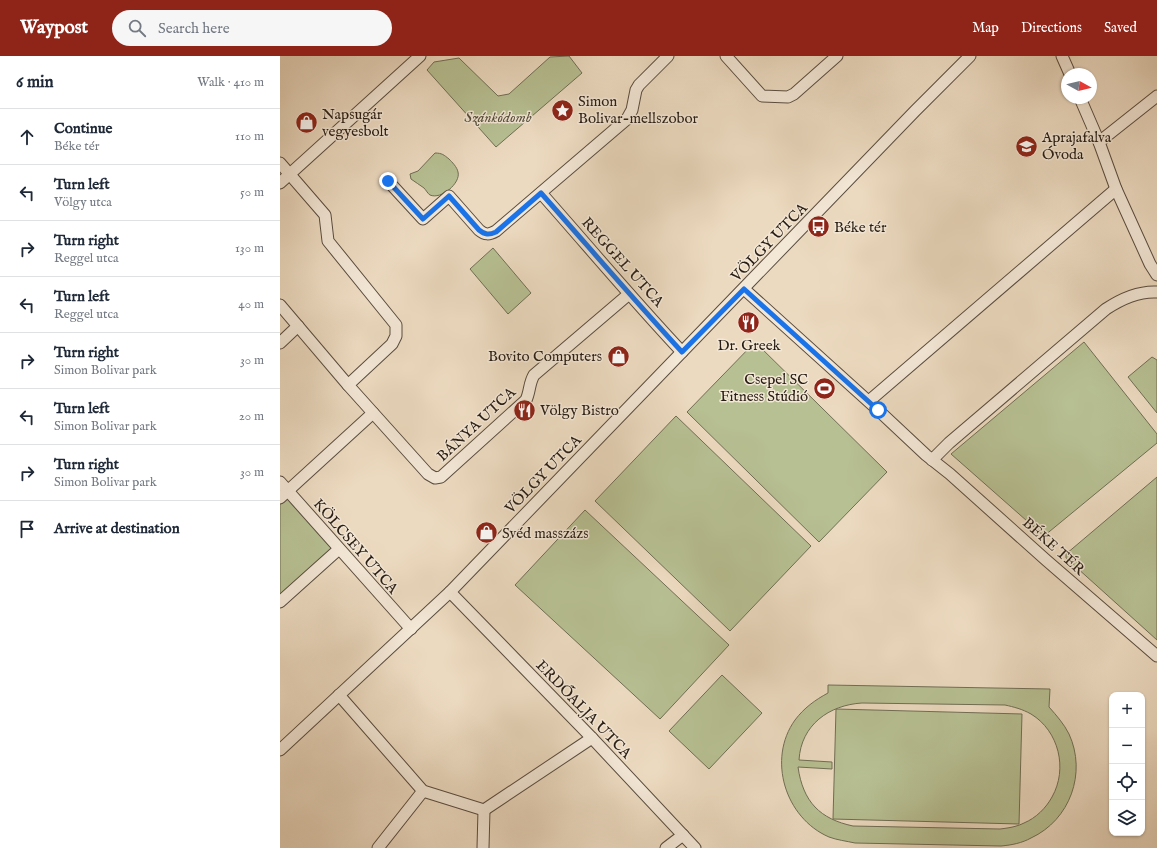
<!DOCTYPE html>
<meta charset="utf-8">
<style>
body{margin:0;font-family:"IM FELL English",serif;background:#f6f6f7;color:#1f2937}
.controls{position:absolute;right:12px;bottom:12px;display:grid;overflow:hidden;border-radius:8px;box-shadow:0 1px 3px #0004}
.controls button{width:36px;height:36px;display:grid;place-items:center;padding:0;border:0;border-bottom:1px solid #e0e1e3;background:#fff;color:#1f2937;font:20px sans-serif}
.compass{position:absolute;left:781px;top:12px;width:36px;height:36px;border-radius:50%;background:#fff;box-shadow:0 1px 3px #0004;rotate:98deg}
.stop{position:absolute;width:12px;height:12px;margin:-9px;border:3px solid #1a73e8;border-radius:50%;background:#fff}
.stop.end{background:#1a73e8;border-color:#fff;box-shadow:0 1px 4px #0008}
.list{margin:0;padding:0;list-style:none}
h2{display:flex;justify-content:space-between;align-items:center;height:52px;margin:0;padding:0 16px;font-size:17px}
h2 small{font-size:13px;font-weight:400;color:#747a83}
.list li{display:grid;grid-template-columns:26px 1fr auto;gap:12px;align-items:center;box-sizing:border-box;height:56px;padding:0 16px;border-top:1px solid #e0e1e3}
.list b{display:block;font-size:15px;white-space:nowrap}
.list p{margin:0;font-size:13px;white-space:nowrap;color:#747a83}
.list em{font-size:13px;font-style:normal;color:#747a83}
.icon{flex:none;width:22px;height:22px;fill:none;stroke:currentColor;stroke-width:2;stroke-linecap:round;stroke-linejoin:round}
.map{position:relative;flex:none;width:877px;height:792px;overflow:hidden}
header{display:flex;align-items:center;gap:24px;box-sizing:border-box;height:56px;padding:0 20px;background:#8f2418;color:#fff}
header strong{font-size:19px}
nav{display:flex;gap:22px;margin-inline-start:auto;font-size:14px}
.search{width:280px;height:36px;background:#f6f6f7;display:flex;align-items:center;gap:10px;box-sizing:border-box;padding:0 14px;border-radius:22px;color:#747a83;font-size:15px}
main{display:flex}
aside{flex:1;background:#fff}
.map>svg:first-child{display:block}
.green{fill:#b7c093;stroke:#706e54;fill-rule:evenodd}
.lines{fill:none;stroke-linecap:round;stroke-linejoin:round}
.minor-casing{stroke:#594c3f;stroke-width:13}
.minor{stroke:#f3e7d6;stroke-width:11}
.route{stroke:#1a73e8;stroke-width:5}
.labels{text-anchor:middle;stroke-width:3;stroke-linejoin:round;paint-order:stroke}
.poi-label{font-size:15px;fill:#281d14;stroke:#f3e7d6;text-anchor:start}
.park-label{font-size:15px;font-style:italic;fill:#534e3a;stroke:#f3e7d6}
.street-label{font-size:15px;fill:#281d14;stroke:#f3e7d6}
</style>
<header>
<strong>Waypost</strong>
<div class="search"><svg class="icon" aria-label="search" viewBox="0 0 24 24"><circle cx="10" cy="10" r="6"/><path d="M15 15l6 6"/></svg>Search here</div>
<nav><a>Map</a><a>Directions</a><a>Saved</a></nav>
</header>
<main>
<aside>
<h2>6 min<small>Walk · 410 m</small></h2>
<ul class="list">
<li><svg class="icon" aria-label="ahead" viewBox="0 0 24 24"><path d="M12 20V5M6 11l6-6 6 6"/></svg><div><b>Continue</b><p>Béke tér</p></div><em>110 m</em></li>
<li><svg class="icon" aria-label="left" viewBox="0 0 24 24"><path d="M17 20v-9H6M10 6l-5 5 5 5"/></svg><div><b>Turn left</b><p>Völgy utca</p></div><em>50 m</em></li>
<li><svg class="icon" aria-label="right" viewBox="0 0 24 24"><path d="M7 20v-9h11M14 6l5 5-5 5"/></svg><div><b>Turn right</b><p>Reggel utca</p></div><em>130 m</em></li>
<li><svg class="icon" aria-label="left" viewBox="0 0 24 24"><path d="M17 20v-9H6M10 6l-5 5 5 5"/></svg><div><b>Turn left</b><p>Reggel utca</p></div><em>40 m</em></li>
<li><svg class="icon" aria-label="right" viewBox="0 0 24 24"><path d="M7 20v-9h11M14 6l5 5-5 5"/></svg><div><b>Turn right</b><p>Simon Bolivar park</p></div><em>30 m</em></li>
<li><svg class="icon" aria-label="left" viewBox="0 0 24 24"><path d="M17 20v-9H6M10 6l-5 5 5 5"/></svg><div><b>Turn left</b><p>Simon Bolivar park</p></div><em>20 m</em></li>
<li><svg class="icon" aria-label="right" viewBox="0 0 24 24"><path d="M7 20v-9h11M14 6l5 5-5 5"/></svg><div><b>Turn right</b><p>Simon Bolivar park</p></div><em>30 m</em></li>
<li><svg class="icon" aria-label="arrive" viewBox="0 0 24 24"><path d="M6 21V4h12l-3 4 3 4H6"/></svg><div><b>Arrive at destination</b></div></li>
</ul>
</aside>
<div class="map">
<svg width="877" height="792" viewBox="0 0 877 792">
<rect width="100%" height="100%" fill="#ecdac0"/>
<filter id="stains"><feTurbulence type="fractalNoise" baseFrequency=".005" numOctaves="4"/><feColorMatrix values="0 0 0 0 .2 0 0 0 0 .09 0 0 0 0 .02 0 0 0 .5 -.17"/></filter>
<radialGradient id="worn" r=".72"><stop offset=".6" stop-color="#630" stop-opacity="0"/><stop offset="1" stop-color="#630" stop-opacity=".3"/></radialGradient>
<!-- green -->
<g class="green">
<path d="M289 0 302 17 216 91 147 14 154 6 179 2 218 40 229 38 270 1Z"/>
<path d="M155 97C162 97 164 99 169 103 172 106 177 111 178 116 181 127 161 144 150 139 148 138 146 134 144 132 140 129 135 126 131 123L130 118 138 115Z"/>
<path d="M213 192 251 237 228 258 190 213Z"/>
<path d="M475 286 607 416 539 486 407 356Z"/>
<path d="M804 286 877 378V387L764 480 671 398Z"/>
<path d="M872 301 877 304V357L848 321Z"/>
<path d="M396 360 531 490 450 575 315 445Z"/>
<path d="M877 421V584L786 502V498Z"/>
<path d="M8 434 59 493 0 546V444Z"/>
<path d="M305 454 449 589 380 663 235 529Z"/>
<path d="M442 619 482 657 429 713 389 675Z"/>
<path d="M548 629 770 633 769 651C777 660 784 668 789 678 807 717 790 764 751 782 742 787 732 789 721 790L575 787C566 785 557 784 549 781 505 762 487 703 515 664 524 652 535 644 548 637ZM582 647 725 649C734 651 742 653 751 658 779 675 788 713 772 741 766 752 756 762 744 767 736 771 728 772 720 773L573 770C540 763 523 746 518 711L552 713V706L519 704C521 669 549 649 582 647Z"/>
<path d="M556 653 742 658 739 768 553 763Z"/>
</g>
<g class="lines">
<defs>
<g id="minor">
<path d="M446 0 482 40 508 41 514 38 557 0"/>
<path d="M782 0 790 18"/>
<path d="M800 42 819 86 836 133 870 208 877 219"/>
<path d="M819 86 877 40"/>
<path d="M0 107 45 159 48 185 116 269V280L112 288 68 329"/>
<path d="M108 125 143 163 169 140 199 174C205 179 209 179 216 175L347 63 352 54 356 34 359 29 388 0"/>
<path d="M0 127 140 0"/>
<path d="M261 137C308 190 353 244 402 296"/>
<path d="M464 233 598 354 646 399 670 418 766 504 877 600"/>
<path d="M0 249 68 329 148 418 155 422 161 421 246 344C250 336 249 327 254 319L349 238"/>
<path d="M0 287 18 270"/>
<path d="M589 345 836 133"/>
<path d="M652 404 669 387 826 253C841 243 859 235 877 236"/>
<path d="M0 426 131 573"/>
<path d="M0 442 93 357"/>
<path d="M170 536 312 682 415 792"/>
<path d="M0 546 59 493"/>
<path d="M59 639 143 735 204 754"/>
<path d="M0 694 170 536 635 55 690 0"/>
<path d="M204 754 312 682"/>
<path d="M98 792 143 735"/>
<path d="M203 792 204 754"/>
<path d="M386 792 403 779"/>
</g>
</defs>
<!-- minor casing -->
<use href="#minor" class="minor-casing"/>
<!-- minor -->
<use href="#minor" class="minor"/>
</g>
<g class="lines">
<!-- route -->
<path class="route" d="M108 125 143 163 169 140 199 174C205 179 209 179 216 176L261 137C308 190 354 244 402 296L464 233 598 354"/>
</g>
<!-- icons -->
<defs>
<symbol id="sight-disc" viewBox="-11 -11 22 22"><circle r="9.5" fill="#8f2418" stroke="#f3e7d6"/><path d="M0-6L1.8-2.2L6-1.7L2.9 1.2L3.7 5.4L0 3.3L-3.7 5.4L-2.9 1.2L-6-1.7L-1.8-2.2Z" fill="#fff"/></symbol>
<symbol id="shop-disc" viewBox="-11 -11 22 22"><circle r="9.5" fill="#8f2418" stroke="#f3e7d6"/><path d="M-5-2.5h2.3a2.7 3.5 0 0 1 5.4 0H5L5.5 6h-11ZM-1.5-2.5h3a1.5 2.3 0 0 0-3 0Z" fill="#fff"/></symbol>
<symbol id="school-disc" viewBox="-11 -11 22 22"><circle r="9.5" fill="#8f2418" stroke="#f3e7d6"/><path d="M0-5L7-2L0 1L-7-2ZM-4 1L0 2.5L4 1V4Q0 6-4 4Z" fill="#fff"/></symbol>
<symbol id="bus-disc" viewBox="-11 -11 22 22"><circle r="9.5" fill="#8f2418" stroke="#f3e7d6"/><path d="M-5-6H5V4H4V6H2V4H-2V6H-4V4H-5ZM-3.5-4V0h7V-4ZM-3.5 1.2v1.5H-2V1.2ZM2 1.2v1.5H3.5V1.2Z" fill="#fff"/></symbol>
<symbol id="restaurant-disc" viewBox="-11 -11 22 22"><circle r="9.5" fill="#8f2418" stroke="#f3e7d6"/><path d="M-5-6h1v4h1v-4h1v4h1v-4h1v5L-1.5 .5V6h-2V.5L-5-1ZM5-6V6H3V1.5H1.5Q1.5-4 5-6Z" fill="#fff"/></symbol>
<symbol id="stadium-disc" viewBox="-11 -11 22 22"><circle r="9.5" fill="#8f2418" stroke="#f3e7d6"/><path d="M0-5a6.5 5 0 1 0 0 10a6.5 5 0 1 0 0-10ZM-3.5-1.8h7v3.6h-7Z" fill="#fff"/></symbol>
</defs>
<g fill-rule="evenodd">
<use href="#sight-disc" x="270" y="42" width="25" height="25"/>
<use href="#shop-disc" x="14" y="54" width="25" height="25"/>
<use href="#school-disc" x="734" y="78" width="25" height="25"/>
<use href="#bus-disc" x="526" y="158" width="25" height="25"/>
<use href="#restaurant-disc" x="456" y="254" width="25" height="25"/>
<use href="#shop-disc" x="326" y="288" width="25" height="25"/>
<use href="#stadium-disc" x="532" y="320" width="25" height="25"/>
<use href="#restaurant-disc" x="232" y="342" width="25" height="25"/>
<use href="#shop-disc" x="194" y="464" width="25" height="25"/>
</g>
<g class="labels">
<!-- poi labels -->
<g class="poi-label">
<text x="298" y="50">Simon<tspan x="298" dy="17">Bolivar-mellszobor</tspan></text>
<text x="42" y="63">Napsugár<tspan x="42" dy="17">vegyesbolt</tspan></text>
<text x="762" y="86">Aprajafalva<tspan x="762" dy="17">Óvoda</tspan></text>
<text x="554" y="176">Béke tér</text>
<text x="469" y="294" text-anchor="middle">Dr. Greek</text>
<text x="322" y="305" text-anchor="end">Bovito Computers</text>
<text x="528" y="328" text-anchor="end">Csepel SC<tspan x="528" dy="17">Fitness Stúdió</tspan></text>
<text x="260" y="359">Völgy Bistro</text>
<text x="222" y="482">Svéd masszázs</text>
</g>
<!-- park labels -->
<g class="park-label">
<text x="218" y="66">Szánkódomb</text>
</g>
<!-- street labels -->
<g class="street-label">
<text transform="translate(489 186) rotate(-46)" y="5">VÖLGY UTCA</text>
<text transform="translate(343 206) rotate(48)" y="5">REGGEL UTCA</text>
<text transform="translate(196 368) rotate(-43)" y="5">BÁNYA UTCA</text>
<text transform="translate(263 418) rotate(-46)" y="5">VÖLGY UTCA</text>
<text transform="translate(76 490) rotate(49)" y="5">KÖLCSEY UTCA</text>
<text transform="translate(774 490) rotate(42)" y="5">BÉKE TÉR</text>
<text transform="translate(304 653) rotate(46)" y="5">ERDŐALJA UTCA</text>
</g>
</g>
<rect width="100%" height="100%" filter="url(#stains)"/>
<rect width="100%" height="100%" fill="url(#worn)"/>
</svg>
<div class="controls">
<button>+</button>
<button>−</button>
<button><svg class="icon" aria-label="locate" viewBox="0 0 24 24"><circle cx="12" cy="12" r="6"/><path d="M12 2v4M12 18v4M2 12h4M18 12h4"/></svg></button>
<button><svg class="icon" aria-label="layers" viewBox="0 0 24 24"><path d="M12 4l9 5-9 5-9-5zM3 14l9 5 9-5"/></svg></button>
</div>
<svg class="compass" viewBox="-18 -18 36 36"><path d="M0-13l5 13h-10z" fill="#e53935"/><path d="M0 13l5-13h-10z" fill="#747a83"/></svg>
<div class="stop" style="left:598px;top:354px"></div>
<div class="stop end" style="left:108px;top:125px"></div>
</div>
</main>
